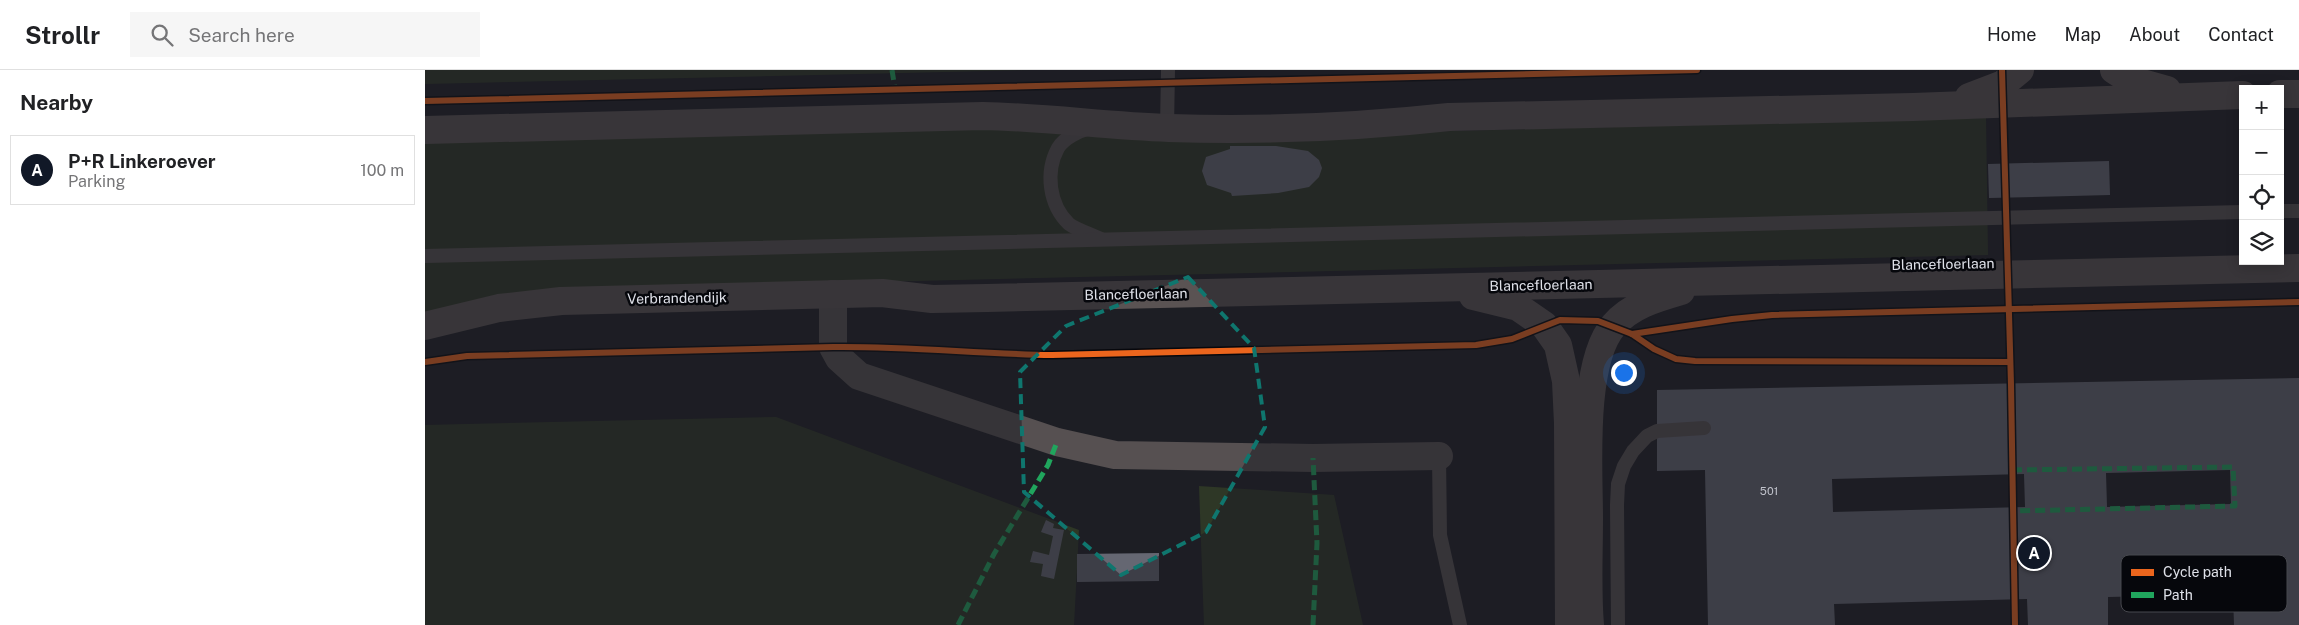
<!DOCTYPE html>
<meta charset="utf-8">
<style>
body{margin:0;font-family:"Public Sans",sans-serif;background:#f6f6f6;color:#202124}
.controls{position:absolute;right:15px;top:15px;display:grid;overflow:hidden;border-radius:0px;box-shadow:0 2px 12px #0003}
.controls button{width:45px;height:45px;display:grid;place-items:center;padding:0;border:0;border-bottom:1px solid #e0e0e0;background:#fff;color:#202124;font:25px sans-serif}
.you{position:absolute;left:1198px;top:302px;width:18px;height:18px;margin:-12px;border:4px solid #fff;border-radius:50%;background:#1a73e8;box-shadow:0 0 0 8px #1a73e833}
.badge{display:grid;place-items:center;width:32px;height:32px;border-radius:50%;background:#111827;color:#fff;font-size:16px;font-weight:700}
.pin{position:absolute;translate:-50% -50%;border:2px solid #fff;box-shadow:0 1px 5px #0006}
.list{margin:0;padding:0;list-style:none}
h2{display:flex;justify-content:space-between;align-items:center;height:65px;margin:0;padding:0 20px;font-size:21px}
h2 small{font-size:16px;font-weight:400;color:#757577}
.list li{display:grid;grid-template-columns:32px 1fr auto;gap:15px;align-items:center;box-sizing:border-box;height:70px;margin:0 10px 10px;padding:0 10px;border:1px solid #e0e0e0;border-radius:0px}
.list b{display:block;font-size:19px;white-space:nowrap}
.list p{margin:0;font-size:16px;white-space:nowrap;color:#757577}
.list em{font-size:16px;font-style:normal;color:#757577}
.icon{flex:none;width:28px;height:28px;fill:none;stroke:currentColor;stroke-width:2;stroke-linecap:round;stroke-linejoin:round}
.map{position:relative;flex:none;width:1874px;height:555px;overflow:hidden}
header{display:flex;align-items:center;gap:30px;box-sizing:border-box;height:70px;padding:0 25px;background:#fff;border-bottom:1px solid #e0e0e0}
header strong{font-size:24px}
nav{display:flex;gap:28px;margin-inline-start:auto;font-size:18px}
.search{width:350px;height:45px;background:#f6f6f6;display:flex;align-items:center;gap:12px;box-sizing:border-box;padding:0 18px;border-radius:0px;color:#757577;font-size:19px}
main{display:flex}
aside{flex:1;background:#fff}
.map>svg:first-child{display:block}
.green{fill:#2e3726}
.building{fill:#656772;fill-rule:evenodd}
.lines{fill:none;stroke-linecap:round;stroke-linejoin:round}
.service{stroke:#565051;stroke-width:14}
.minor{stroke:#565051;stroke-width:28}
.secondary{stroke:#5a5353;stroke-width:28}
.quiet{stroke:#20a55d;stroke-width:5;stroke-dasharray:10 5;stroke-linecap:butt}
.cycleway-casing{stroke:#06070c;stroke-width:9}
.cycleway{stroke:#eb651d;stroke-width:6}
.marked{fill:none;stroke:#0f766e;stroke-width:4;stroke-dasharray:10 6;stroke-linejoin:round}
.labels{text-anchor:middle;stroke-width:5;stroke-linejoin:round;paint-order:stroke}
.number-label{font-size:11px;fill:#c0c2cb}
.street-label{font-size:14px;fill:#dfe1e9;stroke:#06070c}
.key{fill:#06070c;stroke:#47484e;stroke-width:1}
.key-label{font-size:14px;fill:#dfe1e9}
</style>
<header>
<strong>Strollr</strong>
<div class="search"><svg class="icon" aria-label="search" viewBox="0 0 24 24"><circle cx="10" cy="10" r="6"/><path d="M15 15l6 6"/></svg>Search here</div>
<nav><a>Home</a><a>Map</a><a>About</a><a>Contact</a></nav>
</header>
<main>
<aside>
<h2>Nearby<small></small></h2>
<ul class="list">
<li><span class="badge">A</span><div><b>P+R Linkeroever</b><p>Parking</p></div><em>100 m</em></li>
</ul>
</aside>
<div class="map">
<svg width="1874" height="555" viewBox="0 0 1874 555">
<rect width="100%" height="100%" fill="#1d1e24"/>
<!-- green -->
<g class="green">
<path d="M0 0H606L0 14Z"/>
<path d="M1561 48 1563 185 163 219 0 244V68L571 52 946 63Z"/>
<path d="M351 347 654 460 649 555H0V355Z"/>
<path d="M774 416 909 425 938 555H779Z"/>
</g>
<!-- building -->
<g class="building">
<path d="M805 76H851L883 81 894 90 897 98 894 107 884 117 853 123 807 126 806 123 782 115 777 101 781 87 805 79Z"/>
<path d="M1684 91 1685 125 1564 128 1563 94Z"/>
<path d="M1874 308V555H1809L1808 524 1683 527V555H1603L1602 529 1409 534 1410 555H1283L1280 400 1232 401V320ZM1805 400 1806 434 1682 437 1681 403ZM1599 404 1600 437 1408 442 1407 409Z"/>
<path d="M621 450 629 454 628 458 639 460 629 509 616 506 618 494 605 492 608 481 624 485 628 466 616 462Z"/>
<path d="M734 483V511L652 512V484Z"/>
</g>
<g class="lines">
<!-- service -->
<g class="service">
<path d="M665 58C654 61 639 68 633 78 620 102 624 135 644 154 652 160 666 164 676 169"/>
<path d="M742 58 743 0"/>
<path d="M1855 141H1874"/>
<path d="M0 186 1818 142"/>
<path d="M1014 386 1015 465 1035 555"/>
<path d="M1193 555 1192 435 1193 414 1199 396 1208 381 1222 366 1232 361 1279 358"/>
</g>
<!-- minor -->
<path class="minor" d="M408 224V277L414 288 434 306 632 372 690 385 888 388 1014 386"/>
<!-- secondary -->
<g class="secondary">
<path d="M1689 0 1703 9 1742 20"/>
<path d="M1855 24H1874"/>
<path d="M1544 27 1578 14 1595 0"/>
<path d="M0 60 558 46C620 47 682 56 744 58 837 61 932 57 1024 47L1488 37 1818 25"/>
<path d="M1048 226 1093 237 1119 255 1133 275 1141 311 1143 353 1144 555"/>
<path d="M0 256 74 238 136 231 457 223 507 229 562 228 1874 198"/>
<path d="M1165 555C1162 520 1164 484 1164 448 1164 400 1156 292 1189 255 1206 235 1232 228 1256 221"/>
</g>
<!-- quiet -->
<g class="quiet">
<path d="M467 0 470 19"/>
<path d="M1587 400 1808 397 1810 436 1588 441"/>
<path d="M533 555 569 484 623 395 632 372"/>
<path d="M888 555 892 473 888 388"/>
</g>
<defs>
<g id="cycleway">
<path d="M1577 0 1586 314 1590 555"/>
<path d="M0 31 1272 0"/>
<path d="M1207 264 1307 249 1347 245 1874 232"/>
<path d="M0 292 42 286 408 277C481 276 554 284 627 285L1051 275 1087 269 1135 250 1173 251 1207 264 1229 279 1251 289 1270 291 1585 292"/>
</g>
</defs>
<!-- cycleway casing -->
<use href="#cycleway" class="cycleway-casing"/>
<!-- cycleway -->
<use href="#cycleway" class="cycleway"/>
</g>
<!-- marked area -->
<path d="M0 0H1874V555H0ZM763 207 829 278 840 357 781 462 696 505 599 422 595 302 641 256Z" fill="#1d1e24" fill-opacity=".55" fill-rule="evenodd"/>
<path class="marked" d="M763 207 829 278 840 357 781 462 696 505 599 422 595 302 641 256Z"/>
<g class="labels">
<!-- number labels -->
<g class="number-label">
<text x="1344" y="425">501</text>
</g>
<!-- street labels -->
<g class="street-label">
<text transform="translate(1518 194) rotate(-1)" y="5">Blancefloerlaan</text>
<text transform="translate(1116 215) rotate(-1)" y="5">Blancefloerlaan</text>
<text transform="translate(711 224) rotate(-1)" y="5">Blancefloerlaan</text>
<text transform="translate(252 228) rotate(-1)" y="5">Verbrandendijk</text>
</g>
</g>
<!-- legend -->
<rect x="1696" y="485" width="166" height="57" rx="8" class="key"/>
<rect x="1706" y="499" width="23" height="7" fill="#eb651d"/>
<rect x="1706" y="522" width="23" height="6" fill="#20a55d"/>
<g class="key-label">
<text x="1738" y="507">Cycle path</text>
<text x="1738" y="530">Path</text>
</g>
</svg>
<div class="controls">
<button>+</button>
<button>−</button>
<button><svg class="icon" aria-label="locate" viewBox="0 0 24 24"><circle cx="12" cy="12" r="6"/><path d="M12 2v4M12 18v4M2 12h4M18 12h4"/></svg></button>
<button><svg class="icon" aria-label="layers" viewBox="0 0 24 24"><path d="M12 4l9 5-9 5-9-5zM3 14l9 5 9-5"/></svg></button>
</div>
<div class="you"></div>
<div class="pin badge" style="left:1609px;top:483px">A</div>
</div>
</main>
